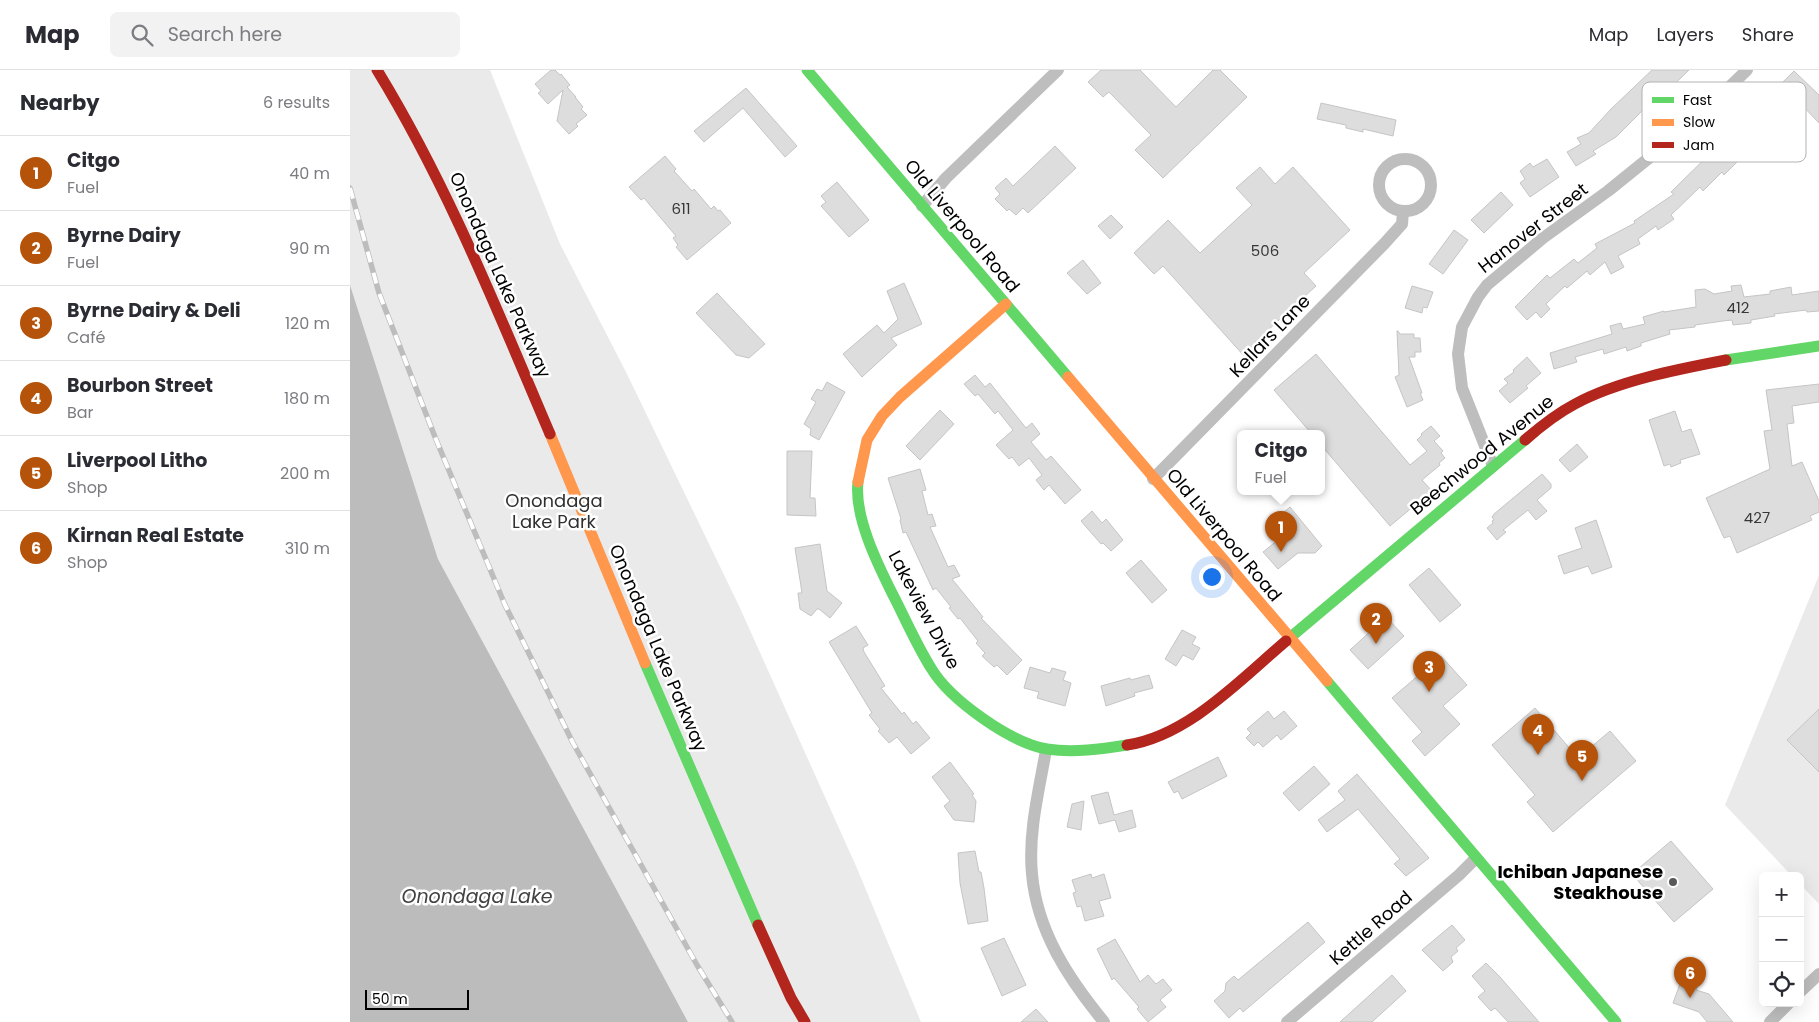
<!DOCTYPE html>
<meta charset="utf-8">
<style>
body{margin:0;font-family:Poppins,sans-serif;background:#f2f2f3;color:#2b2b33}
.controls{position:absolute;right:15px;bottom:15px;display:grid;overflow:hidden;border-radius:8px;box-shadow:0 5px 20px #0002}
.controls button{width:45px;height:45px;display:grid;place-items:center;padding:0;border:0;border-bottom:1px solid #e1e1e2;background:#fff;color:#2b2b33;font:25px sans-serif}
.scale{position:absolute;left:15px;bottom:12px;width:104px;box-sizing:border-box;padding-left:5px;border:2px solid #000;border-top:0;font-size:14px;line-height:18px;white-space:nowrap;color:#000;-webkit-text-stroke:4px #fff;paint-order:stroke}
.you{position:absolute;left:861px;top:506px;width:18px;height:18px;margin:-12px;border:4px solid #fff;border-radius:50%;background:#1a73e8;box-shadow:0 0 0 8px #1a73e833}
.badge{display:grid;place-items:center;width:32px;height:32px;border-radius:50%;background:#b45309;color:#fff;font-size:16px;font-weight:700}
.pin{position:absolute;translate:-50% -41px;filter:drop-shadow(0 1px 2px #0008)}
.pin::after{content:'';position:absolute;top:26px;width:18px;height:15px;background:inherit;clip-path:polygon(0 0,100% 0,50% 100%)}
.popup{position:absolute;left:887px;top:360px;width:88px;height:65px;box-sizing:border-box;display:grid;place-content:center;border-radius:8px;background:#fff;filter:drop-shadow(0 1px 4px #0005);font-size:16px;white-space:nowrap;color:#7c7c81}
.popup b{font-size:19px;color:#2b2b33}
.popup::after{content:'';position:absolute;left:50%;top:100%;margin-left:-10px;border:10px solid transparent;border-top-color:#fff}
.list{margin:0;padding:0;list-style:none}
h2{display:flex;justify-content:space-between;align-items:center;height:65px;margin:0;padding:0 20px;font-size:21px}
h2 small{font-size:16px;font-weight:400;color:#7c7c81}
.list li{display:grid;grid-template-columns:32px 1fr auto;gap:15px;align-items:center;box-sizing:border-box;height:75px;padding:0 20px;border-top:1px solid #e1e1e2}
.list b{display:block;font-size:19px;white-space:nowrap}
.list p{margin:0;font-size:16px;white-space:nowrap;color:#7c7c81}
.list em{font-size:16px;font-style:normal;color:#7c7c81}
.icon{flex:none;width:28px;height:28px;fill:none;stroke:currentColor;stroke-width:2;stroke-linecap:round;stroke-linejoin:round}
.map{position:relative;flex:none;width:1469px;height:952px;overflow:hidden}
header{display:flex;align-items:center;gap:30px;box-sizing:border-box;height:70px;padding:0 25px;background:#fff;border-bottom:1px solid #e1e1e2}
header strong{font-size:24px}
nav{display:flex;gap:28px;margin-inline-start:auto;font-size:18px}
.search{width:350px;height:45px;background:#f2f2f3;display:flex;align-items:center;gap:12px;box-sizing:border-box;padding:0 18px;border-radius:8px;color:#7c7c81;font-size:19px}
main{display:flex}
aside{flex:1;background:#fff}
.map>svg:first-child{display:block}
.green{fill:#eaeaea}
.water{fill:#bcbcbc}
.building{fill:#ddd;stroke:#c5c5c5}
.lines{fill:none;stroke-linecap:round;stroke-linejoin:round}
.street{stroke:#bebebe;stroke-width:12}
.fast{stroke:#63d668;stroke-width:11}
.slow{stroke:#ff974d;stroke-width:11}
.jam{stroke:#b3261e;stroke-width:11}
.rail-casing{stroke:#bdbdbd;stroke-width:5.5}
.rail{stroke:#fff;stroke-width:4;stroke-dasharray:11;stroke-linecap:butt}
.poi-dot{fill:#595959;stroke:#fff;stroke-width:2}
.labels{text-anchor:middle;stroke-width:5;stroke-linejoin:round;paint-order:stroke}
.number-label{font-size:15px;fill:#373737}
.street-label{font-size:18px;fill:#000;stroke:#fff}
.park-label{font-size:18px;fill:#303030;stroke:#fff}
.poi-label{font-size:18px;font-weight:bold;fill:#000;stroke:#fff;text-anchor:end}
.water-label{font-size:19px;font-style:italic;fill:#414141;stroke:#fff}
.key{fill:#fff;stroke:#b2b2b2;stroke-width:1}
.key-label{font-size:14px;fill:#000}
</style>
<header>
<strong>Map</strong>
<div class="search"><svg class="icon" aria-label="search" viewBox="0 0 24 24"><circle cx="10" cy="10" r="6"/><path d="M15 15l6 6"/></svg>Search here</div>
<nav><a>Map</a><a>Layers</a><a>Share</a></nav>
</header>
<main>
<aside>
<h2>Nearby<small>6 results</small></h2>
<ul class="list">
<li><span class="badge">1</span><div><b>Citgo</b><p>Fuel</p></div><em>40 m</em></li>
<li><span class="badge">2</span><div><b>Byrne Dairy</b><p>Fuel</p></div><em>90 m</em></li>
<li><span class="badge">3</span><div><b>Byrne Dairy &amp; Deli</b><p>Café</p></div><em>120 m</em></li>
<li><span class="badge">4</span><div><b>Bourbon Street</b><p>Bar</p></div><em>180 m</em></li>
<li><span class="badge">5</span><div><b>Liverpool Litho</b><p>Shop</p></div><em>200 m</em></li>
<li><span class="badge">6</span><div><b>Kirnan Real Estate</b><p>Shop</p></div><em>310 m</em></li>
</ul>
</aside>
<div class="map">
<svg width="1469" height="952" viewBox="0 0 1469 952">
<rect width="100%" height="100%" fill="#fff"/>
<!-- green -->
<g class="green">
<path d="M0 0H140L210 174 276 302 390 538 506 796 571 952H338L88 489 0 215Z"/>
<path d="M1469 505V834L1450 814V806H1442L1375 735Z"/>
</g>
<!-- water -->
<path class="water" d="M0 215 88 489 338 952H0Z"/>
<!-- building -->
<g class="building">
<path d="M201 0H205L210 5 211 4 220 15 217 17 226 27H225L233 37 231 39 237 45 226 54 228 56 219 64 207 51 213 20 198 34 188 23 191 21 185 14Z"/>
<path d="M751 0H790L826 37 863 0H870L897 27 813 108 785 80 801 65 759 22 753 27 738 12Z"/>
<path d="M1302 0H1339L1295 43 1293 40 1266 67 1243 81 1246 84 1226 96 1217 82 1231 74 1227 68 1239 63 1261 39Z"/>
<path d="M1444 1 1469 25V53L1447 30 1436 41 1432 37 1412 57 1416 61 1404 73 1400 69 1385 83 1390 89 1374 105 1372 102 1353 121 1350 117 1321 145 1324 149 1308 160 1306 156 1288 169 1290 174 1268 186 1274 197 1261 204 1255 192 1240 205 1237 201 1217 218 1215 216 1196 234 1200 239 1191 248 1186 242 1177 250 1165 237 1197 205 1200 208 1224 189 1228 193 1247 178 1245 174 1285 153 1284 151 1324 124 1321 122Z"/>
<path d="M396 18 447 76 435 87 393 38 354 72 344 61Z"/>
<path d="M971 33 1046 50 1043 66 1013 59V62L996 58V55L967 49Z"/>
<path d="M705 76 726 98 678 143 673 138 666 145 659 139 657 141 645 129 650 124 645 118 656 108 663 116Z"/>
<path d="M315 86 326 99 324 101 342 121 344 119 361 139 364 136 368 141 370 140 381 153 337 190 326 177 328 175 323 168 326 166 294 128 291 130 279 117Z"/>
<path d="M1197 89 1209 107 1180 127 1170 113 1175 109 1170 101 1180 93 1183 97Z"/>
<path d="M910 97 925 114 943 97 1000 160 954 203 966 216 904 273 907 276 895 287 813 196 804 204 784 183 818 150 850 183 902 135 886 118Z"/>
<path d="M487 112 519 150 499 167 471 136 476 132 471 126Z"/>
<path d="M1151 122 1163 135 1134 163 1121 150Z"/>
<path d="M761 145 773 157 760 169 748 156Z"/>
<path d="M1104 160 1118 170 1093 204 1079 194Z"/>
<path d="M733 190 751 213 737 224 717 203Z"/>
<path d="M554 213 572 254 541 268 547 275 512 307 493 284 527 255 534 263 548 249 537 221Z"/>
<path d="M1391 215 1394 227 1420 224V221L1441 217 1442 225 1469 221V241L1457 242 1456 240 1424 244 1425 246 1401 250V253L1383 255 1382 250 1373 251 1345 255V257L1319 260 1320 264 1291 273V276L1277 281 1276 277 1254 284 1253 279 1225 287 1227 292 1204 299 1200 283 1262 264 1260 256 1271 253 1273 259 1295 254 1293 247 1314 241V242L1346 237 1345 220 1355 219 1364 224 1382 221 1381 216Z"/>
<path d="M1062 216 1083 222 1077 238 1073 237 1072 243 1055 238Z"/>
<path d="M367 223 415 274 399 288 386 285 346 243Z"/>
<path d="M1047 261H1048L1050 264H1064V268H1070L1071 282H1065V287H1059L1072 323H1070L1073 330 1057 337 1045 307 1049 305Z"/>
<path d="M966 284 1060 395 1077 381 1067 370 1072 365 1071 364 1081 356 1090 366 1084 371 1093 381 1091 383 1095 388 1089 393 1090 395 1072 410 1082 421 1040 456 971 375V363H961L924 320Z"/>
<path d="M1177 287 1191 303 1176 316 1178 318 1160 333 1149 321 1158 313 1154 309 1164 302 1163 300Z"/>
<path d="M625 305 635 317 640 313 676 358 682 353 690 364 681 372 696 390 701 386 731 420 715 434 699 415 694 420 686 410 692 405 679 388 669 396 662 387 659 389 646 375 663 360 648 341 645 344 628 324 625 326 614 314Z"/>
<path d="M477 312 495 322 469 370 460 365 461 359 454 354 466 332 461 329 467 319 472 321Z"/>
<path d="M1469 314V332L1442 336 1444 353 1437 354 1442 396 1452 392 1469 431V442L1460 446 1462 450 1387 483 1380 466 1374 468 1356 428 1420 399 1414 361 1422 360 1416 320Z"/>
<path d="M590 340 604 354 570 390 556 376Z"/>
<path d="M1325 341 1332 362 1341 359 1350 384 1330 390 1331 393 1321 397 1320 394 1314 396 1299 350Z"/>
<path d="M1227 374 1238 387 1220 402 1209 390Z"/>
<path d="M437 381H462L460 428H465L466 446 437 445Z"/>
<path d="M570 399 576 420 572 421 578 445 582 444 586 456 580 457 598 497 604 495 610 506 602 509 633 547 631 548 672 590 657 605 647 595 644 597 632 586 635 583 626 573 628 571 610 548 608 549 599 538 601 537 586 518 583 520 556 462 553 463 550 450 551 449 538 408Z"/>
<path d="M1192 404 1201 414V418L1187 430 1197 441 1186 450 1178 440 1153 460 1156 462 1147 470 1137 458 1143 453 1142 451 1144 450 1142 447 1144 444Z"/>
<path d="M940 437 972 476 965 483H948L928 499 913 482 934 465 922 452Z"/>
<path d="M742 441 752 453 756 449 773 470 761 481 753 473 751 474 731 451Z"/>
<path d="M1246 450 1262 497 1242 504 1238 496 1214 504 1208 486 1232 478 1225 458Z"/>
<path d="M470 474 477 521 492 533 480 548 469 539H467L461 546 450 539 448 523H452L445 478Z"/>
<path d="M791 490 817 520 802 533 776 503Z"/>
<path d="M1079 498 1111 535 1090 552 1059 515Z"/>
<path d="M1036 547 1054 566 1018 599 1000 580Z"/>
<path d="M506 556 518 575 513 578 514 582 535 616 531 618 552 644 554 642 563 654 566 651 580 668 561 684 547 667 539 673 528 661 530 659 519 645 522 643 479 572Z"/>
<path d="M832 560 846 567 842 574 850 578 843 590 833 585 826 596 815 589Z"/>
<path d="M1091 586 1117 615 1093 636 1110 654 1075 686 1062 671 1072 662 1042 628Z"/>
<path d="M680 597 700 603 702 598 716 602 713 610 721 613 715 636 687 628 689 622 674 618Z"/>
<path d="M799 605 803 618 784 623 785 626 756 636 751 616 780 608 781 610Z"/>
<path d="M1185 638 1228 688 1260 661 1286 691 1203 762 1177 732 1185 725 1142 675Z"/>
<path d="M1469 639V702L1437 670Z"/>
<path d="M918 641 924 649 934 641 947 656 931 670 927 665 913 677 908 672 904 676 896 668 901 663 897 659Z"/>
<path d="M868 687 877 706 832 729 828 721 824 723 818 712Z"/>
<path d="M600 692 624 724 622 725 626 731 624 752 604 750 594 736 600 731 582 707Z"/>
<path d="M964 696 980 714 949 741 933 723Z"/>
<path d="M1007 704 1079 788 1056 806 1044 794 1050 789 1008 739 977 762 968 750 995 730 988 721Z"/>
<path d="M758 722 764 745 782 740 786 757 769 762 765 750 749 754 741 726Z"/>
<path d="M734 731 731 760 717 757 722 734Z"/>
<path d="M1321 771 1363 819 1324 852 1282 804Z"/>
<path d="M625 781 629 802H631L634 818 638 851 618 854 610 813 608 783Z"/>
<path d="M741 804 742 808 754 804 761 828 749 831 754 846 735 851 731 836 727 837 723 823 726 822 722 810Z"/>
<path d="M958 852 975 872 893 942 890 938 879 948 864 931 875 921 876 913 884 906 888 910Z"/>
<path d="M1102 855 1115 870 1106 878 1108 881 1101 887 1103 892 1093 901 1072 880Z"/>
<path d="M654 868 676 915 652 926 631 878Z"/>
<path d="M765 869 790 912 798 905 806 914 813 909 822 920 810 930 816 937 798 952 787 939 789 937 764 908 762 910 747 879Z"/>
<path d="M1136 893 1150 907 1189 952H1158L1145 938 1141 941 1128 927 1135 921 1122 906Z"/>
<path d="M1042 905 1056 921 1022 952H990Z"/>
<path d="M1338 905 1350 911 1346 920 1359 924 1383 952H1357L1349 942 1323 933 1330 914 1333 915Z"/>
<path d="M686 939 698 952H671Z"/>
</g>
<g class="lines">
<!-- street -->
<g class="street">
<circle cx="1055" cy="115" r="26"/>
<path d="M572 136 596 108 708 0"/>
<path d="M1143 396 1112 318 1108 284 1112 257 1128 227 1137 215 1193 168 1258 121 1341 54 1397 0"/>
<path d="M803 409 1034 174 1052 154 1053 142"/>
<path d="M696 680C689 720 678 763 682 804 687 861 718 908 754 952"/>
<path d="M1450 922 1469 904"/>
<path d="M937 952 1109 805 1126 788"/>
<path d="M1420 952 1439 933"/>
</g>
<!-- fast -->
<g class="fast">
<path d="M457 0 718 307"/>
<path d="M1376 290 1469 276"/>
<path d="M508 412C504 446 527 493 542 523 555 548 566 574 581 598 600 630 661 673 697 679 723 683 752 679 777 675"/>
<path d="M936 571 1175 370"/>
<path d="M295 593 408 855"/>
<path d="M977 611 1266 952"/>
</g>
<!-- slow -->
<g class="slow">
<path d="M718 307 977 611"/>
<path d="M200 364 295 593"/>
<path d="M508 412 517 370 532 346 550 327 656 234"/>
</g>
<!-- jam -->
<g class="jam">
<path d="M27 0C98 116 147 240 200 364"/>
<path d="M1175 370C1191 356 1206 344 1225 334 1267 311 1329 299 1376 290"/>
<path d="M777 675C838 666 890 610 936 571"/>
<path d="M408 855 441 928 455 952"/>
</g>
<defs>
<path id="rail" d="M0 118 29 223 85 367 155 535 223 673 347 895 382 952"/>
</defs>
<!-- rail casing -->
<use href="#rail" class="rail-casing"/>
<!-- rail -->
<use href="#rail" class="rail"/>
</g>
<!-- markers -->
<circle class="poi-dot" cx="1323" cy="812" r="5"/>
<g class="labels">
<!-- number labels -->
<g class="number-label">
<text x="331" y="144">611</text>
<text x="915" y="186">506</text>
<text x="1388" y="243">412</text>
<text x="1407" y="453">427</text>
</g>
<!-- street labels -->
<g class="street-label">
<text transform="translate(612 156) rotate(50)" y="6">Old Liverpool Road</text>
<text transform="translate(1183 158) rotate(-38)" y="6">Hanover Street</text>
<text transform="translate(150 205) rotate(66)" y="6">Onondaga Lake Parkway</text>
<text transform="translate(920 266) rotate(-46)" y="6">Kellars Lane</text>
<text transform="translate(1132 385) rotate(-39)" y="6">Beechwood Avenue</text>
<text transform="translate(874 465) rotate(50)" y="6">Old Liverpool Road</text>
<text transform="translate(574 540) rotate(62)" y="6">Lakeview Drive</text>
<text transform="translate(308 578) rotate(67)" y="6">Onondaga Lake Parkway</text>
<text transform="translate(1021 858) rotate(-41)" y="6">Kettle Road</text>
</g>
<!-- park labels -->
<g class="park-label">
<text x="204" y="437">Onondaga<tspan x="204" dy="21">Lake Park</tspan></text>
</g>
<!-- poi labels -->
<g class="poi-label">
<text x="1313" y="808">Ichiban Japanese<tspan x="1313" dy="21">Steakhouse</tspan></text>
</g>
<!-- water labels -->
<g class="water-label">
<text x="127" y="833">Onondaga Lake</text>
</g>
</g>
<!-- legend -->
<rect x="1292" y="12" width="164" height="80" rx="8" class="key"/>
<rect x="1302" y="27" width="22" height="6" fill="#63d668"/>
<rect x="1302" y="49" width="22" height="7" fill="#ff974d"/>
<rect x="1302" y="72" width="22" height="6" fill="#b3261e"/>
<g class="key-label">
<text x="1333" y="35">Fast</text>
<text x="1333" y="57">Slow</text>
<text x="1333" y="80">Jam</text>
</g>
</svg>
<div class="controls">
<button>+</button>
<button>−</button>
<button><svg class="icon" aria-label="locate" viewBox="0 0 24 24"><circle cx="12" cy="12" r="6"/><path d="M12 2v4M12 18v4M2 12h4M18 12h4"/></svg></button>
</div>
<div class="scale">50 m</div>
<div class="you"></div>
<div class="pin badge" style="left:931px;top:482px">1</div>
<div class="popup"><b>Citgo</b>Fuel</div>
<div class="pin badge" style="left:1026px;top:574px">2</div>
<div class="pin badge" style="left:1079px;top:622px">3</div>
<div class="pin badge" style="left:1188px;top:685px">4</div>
<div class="pin badge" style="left:1232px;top:711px">5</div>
<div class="pin badge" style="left:1340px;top:928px">6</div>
</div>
</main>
